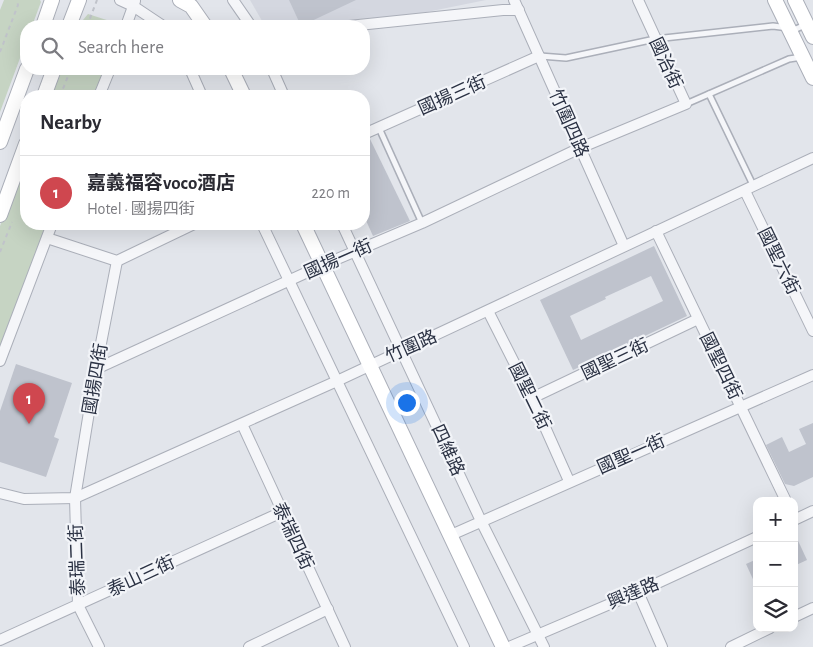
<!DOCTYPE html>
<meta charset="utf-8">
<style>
body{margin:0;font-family:"Alegreya Sans","Noto Sans TC",sans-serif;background:#f7f7f7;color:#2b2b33}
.controls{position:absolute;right:15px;bottom:15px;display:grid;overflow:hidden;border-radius:10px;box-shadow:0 5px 20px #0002}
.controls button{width:45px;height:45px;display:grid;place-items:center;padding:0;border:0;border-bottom:1px solid #e1e1e2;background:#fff;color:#2b2b33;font:25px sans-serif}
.you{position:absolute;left:406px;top:402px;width:18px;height:18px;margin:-12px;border:4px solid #fff;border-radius:50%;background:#1a73e8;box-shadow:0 0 0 8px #1a73e833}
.badge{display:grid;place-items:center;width:32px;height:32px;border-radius:50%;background:#cf474f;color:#fff;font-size:16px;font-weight:700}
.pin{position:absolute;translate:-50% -41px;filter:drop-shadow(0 1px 2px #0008)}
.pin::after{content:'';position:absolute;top:26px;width:18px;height:15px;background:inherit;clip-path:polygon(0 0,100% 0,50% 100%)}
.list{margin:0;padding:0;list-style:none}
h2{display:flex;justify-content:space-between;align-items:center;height:65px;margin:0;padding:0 20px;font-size:21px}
h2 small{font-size:16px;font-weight:400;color:#7c7c81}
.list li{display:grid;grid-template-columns:32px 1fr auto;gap:15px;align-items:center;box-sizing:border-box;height:75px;padding:0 20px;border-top:1px solid #e1e1e2}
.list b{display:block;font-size:19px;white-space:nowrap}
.list p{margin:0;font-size:16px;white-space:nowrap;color:#7c7c81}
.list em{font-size:16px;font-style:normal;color:#7c7c81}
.icon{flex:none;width:28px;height:28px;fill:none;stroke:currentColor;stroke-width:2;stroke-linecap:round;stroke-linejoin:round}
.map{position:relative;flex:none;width:813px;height:647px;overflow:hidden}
.search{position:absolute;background:#fff;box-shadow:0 5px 20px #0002;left:20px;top:20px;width:350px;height:55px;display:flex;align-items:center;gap:12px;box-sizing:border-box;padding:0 18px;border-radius:20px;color:#7c7c81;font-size:19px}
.panel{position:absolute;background:#fff;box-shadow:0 5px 20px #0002;left:20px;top:90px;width:350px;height:140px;border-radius:20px}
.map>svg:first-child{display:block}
.built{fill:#d4d7e0}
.green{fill:#c6d4c3}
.building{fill:#bfc3cd;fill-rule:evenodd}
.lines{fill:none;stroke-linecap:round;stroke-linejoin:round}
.lane-casing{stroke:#abafb9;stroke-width:8}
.street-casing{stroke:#abafb9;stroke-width:12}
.secondary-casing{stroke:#abafb9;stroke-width:16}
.path{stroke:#c0c3ca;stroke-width:2;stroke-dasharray:4 4;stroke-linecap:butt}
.lane{stroke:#f5f6f9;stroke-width:5}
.street{stroke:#f5f6f9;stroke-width:10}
.secondary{stroke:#fff;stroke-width:14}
.labels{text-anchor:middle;stroke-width:4.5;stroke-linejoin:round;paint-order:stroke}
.street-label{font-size:18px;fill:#2a3143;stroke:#f2f4f8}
</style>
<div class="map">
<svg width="813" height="647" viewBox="0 0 813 647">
<rect width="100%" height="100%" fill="#e2e5eb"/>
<!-- built -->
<path class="built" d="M250 0H486L412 15 300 26H265Z"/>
<!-- green -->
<g class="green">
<path d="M4 0H40L41 2 32 26H26V42L0 112V10Z"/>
<path d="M88 14 113 22 114 26H78Z"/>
<path d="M62 69H105L94 96H51Z"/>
<path d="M26 159V224H48L0 350V226Z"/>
</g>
<!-- building -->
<g class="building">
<path d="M289 0H356L301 26Z"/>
<path d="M370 139 410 221 373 236 364 216V141Z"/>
<path d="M654 246 687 316 573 370 540 300ZM651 276 663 301 581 340 570 316 606 299 605 297Z"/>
<path d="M16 364 72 383 54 437 59 439 46 477 0 462V411Z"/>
<path d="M813 423V477L794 486 785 484 766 445 782 437 789 452 806 444 799 429Z"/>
<path d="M794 532 807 560 794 566Z"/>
<path d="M757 559V588L746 564Z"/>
</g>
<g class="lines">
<defs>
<g id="lane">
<path d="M540 56 566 58 655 39 773 26 796 29 805 25"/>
<path d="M709 94 754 187"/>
<path d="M686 104 789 59 802 57"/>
<path d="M379 128 422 223"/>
</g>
<g id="street">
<path d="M120 0 133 6 163 26"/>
<path d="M233 0 251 26"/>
<path d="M514 0 624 246"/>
<path d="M126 26 135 1"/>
<path d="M349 26 503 10H519"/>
<path d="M190 69 202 96"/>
<path d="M272 69 284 96"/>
<path d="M99 96 110 69"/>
<path d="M364 134 539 56"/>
<path d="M745 191 813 331"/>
<path d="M262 224 464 647"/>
<path d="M342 224 481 521 544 647"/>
<path d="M656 231 786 501"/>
<path d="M47 238 117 261 194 224"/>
<path d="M488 311 532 398 569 481"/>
<path d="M0 361 52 224"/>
<path d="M96 369 323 265 422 223 580 148 686 104 638 0"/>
<path d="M532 398 698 319"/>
<path d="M242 424 345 647"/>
<path d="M0 493 24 499 75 498 337 381 813 158"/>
<path d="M794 520 813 511"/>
<path d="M451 535 813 375"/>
<path d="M638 592 662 647"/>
<path d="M794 617 813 608"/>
<path d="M0 640 282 512"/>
<path d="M99 647 78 605 75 498 96 369 117 261"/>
<path d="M249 647 328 609"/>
<path d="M509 647 638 592 757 537"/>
<path d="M731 647 770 628"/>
</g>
<g id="secondary">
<path d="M180 0 191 6 205 26"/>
<path d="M775 0 813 78"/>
<path d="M795 0 813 37"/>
<path d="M43 26 52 0"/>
<path d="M69 26 79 0"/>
<path d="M231 69 244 96"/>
<path d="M44 96 54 69"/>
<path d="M0 142 27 69"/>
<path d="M0 215 26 144"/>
<path d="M303 224 503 647"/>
</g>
</defs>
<!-- lane casing -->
<use href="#lane" class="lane-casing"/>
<!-- street casing -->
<use href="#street" class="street-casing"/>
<!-- secondary casing -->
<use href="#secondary" class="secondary-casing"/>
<!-- path -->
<g class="path">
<path d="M87 26 97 0"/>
<path d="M0 52 18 5 17 0"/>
<path d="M60 96 71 69"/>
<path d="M22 194 26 184"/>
<path d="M0 252 12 222"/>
</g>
<!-- lane -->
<use href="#lane" class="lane"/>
<!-- street -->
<use href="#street" class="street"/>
<!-- secondary -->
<use href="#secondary" class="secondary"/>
</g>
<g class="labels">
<!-- street labels -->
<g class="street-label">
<text transform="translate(666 63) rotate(65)" y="6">國治街</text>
<text transform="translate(452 95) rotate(-24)" y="6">國揚三街</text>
<text transform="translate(569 123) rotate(66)" y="6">竹圍四路</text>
<text transform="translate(338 259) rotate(-24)" y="6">國揚一街</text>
<text transform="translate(779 261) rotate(64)" y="6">國聖六街</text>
<text transform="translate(411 346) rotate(-24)" y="6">竹圍路</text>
<text transform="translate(615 359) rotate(-25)" y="6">國聖三街</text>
<text transform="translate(721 366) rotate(64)" y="6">國聖四街</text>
<text transform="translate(95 379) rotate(-80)" y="6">國揚四街</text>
<text transform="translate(530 396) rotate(64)" y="6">國聖二街</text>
<text transform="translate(448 450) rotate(65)" y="6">四維路</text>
<text transform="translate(631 454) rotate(-24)" y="6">國聖一街</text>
<text transform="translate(293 536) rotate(65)" y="6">泰瑞四街</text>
<text transform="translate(77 560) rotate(-92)" y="6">泰瑞二街</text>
<text transform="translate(141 576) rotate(-25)" y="6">泰山三街</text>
<text transform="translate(633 593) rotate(-23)" y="6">興達路</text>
</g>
</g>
</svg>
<div class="controls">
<button>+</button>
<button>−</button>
<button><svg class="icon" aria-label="layers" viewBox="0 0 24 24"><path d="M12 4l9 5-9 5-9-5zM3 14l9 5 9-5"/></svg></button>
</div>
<div class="you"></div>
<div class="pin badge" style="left:29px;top:424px">1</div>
<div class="search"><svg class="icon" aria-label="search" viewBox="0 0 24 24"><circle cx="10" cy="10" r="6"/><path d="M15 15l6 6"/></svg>Search here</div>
<section class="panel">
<h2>Nearby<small></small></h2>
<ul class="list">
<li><span class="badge">1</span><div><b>嘉義福容voco酒店</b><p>Hotel · 國揚四街</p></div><em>220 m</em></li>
</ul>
</section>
</div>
